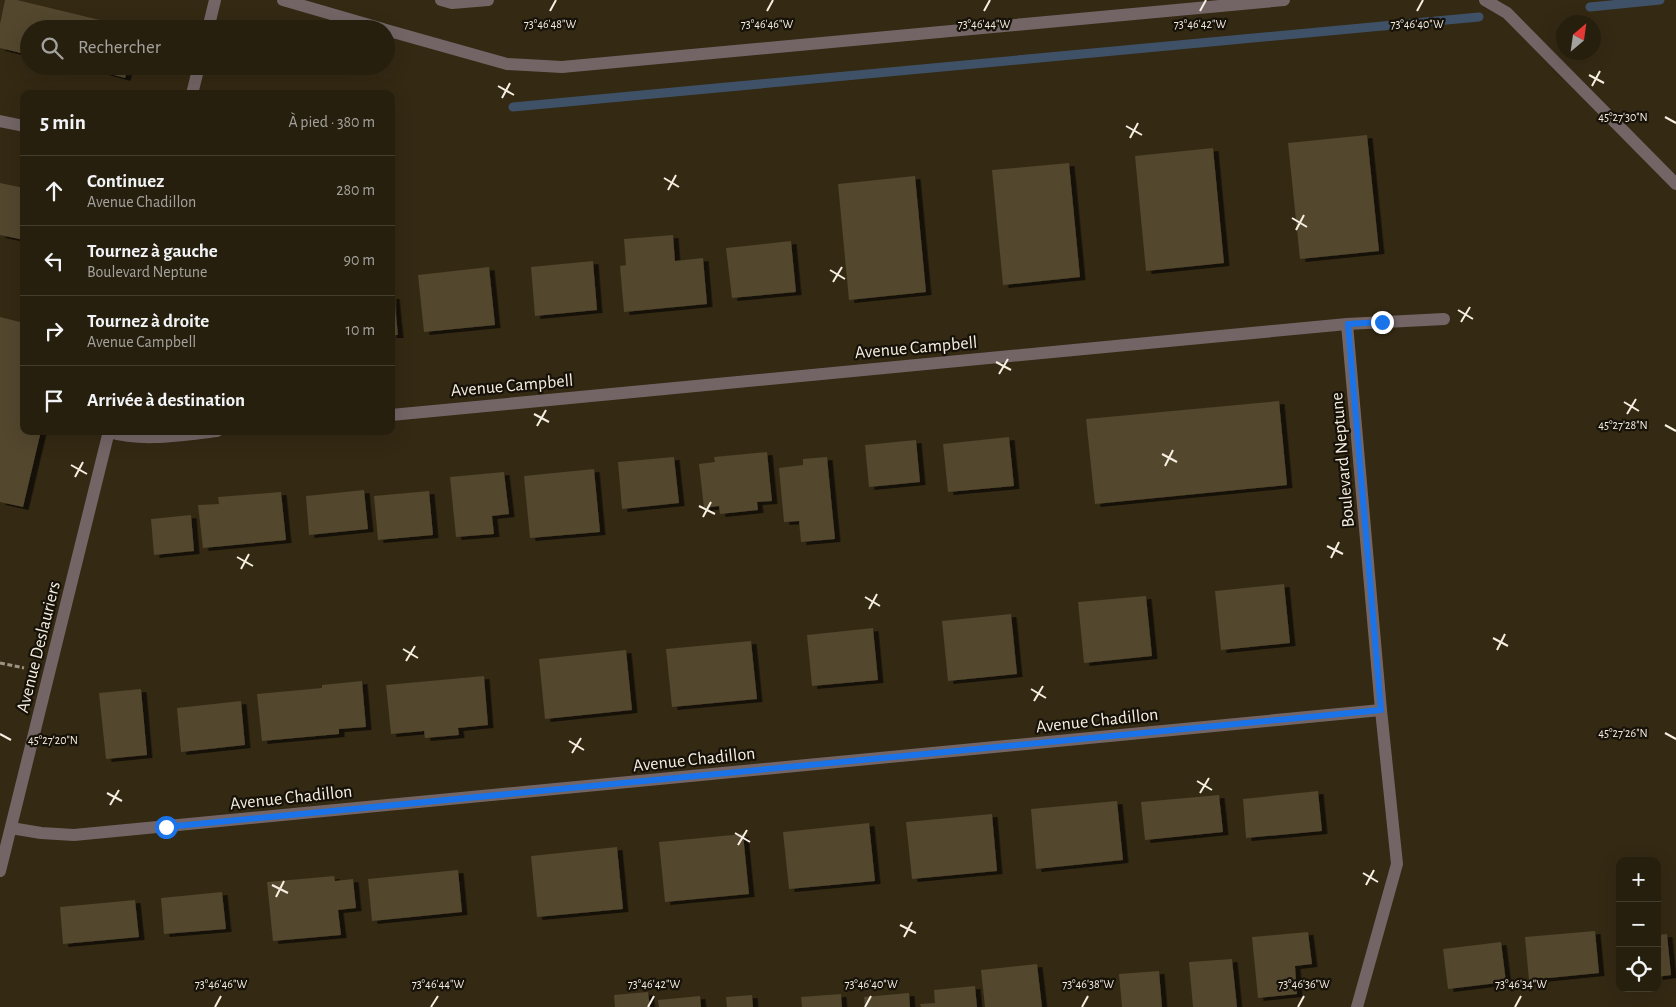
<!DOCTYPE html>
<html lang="fr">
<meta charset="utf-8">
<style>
body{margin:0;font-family:"Alegreya Sans",sans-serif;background:#2f2717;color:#f1f3f6}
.controls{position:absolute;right:15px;bottom:15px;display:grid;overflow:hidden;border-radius:10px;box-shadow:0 5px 20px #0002}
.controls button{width:45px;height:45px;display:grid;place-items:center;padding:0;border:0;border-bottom:1px solid #433d2e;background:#271f0e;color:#f1f3f6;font:25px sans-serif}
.compass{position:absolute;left:1556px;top:15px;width:45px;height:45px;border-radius:50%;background:#271f0e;box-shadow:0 5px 20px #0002;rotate:29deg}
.stop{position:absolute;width:15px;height:15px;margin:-11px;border:4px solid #1a73e8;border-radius:50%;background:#fff}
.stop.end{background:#1a73e8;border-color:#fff;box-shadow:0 1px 5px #0008}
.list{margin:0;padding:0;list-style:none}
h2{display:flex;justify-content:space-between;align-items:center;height:65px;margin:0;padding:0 20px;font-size:21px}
h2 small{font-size:16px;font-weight:400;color:#a4a29e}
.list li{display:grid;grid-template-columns:32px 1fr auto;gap:15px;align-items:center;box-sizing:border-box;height:70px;padding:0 20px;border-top:1px solid #433d2e}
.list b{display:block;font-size:19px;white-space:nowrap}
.list p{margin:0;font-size:16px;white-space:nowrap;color:#a4a29e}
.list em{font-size:16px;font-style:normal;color:#a4a29e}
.icon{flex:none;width:28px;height:28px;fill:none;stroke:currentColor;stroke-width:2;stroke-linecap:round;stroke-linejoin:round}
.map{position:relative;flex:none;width:1676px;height:1007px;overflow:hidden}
.search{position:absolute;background:#271f0e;box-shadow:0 5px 20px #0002;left:20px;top:20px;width:375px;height:55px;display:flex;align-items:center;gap:12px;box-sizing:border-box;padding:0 18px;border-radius:28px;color:#a4a29e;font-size:19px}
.panel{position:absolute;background:#271f0e;box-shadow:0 5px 20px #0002;left:20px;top:90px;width:375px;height:345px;border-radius:10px}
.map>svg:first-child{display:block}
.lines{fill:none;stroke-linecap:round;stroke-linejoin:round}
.stream{stroke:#3f5167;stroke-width:9}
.building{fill:#52462f;filter:url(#shadow)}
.path{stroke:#9d9482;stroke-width:3;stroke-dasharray:5 2.5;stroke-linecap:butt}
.minor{stroke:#736566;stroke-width:12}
.route{stroke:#1a73e8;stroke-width:6}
.ticks{fill:none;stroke:#f6efe1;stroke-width:2}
.labels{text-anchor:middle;stroke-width:4.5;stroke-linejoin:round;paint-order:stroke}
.street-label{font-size:18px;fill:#f6efe1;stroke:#171209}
.ticks-label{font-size:12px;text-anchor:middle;fill:#f6efe1;stroke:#171209;stroke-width:4.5;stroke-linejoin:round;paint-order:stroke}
</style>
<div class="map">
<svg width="1676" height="1007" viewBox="0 0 1676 1007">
<defs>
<filter id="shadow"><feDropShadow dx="5.5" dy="3" stdDeviation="0" flood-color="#0009"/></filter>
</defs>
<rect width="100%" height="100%" fill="#342913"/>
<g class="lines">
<!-- stream -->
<g class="stream">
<path d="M1590 7 1660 0"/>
<path d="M513 107 1479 17"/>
</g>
</g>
<!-- building -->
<g class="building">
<path d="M5 0H17L137 29H29V55L0 48V24Z"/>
<path d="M81 66H128L125 78Z"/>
<path d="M1367 135 1379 251 1300 259 1288 143Z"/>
<path d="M1213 148 1224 263 1146 271 1135 156Z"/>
<path d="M1069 163 1080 277 1003 285 992 170Z"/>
<path d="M915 176 926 292 849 300 838 184Z"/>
<path d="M0 183 24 188V240L0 235Z"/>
<path d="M673 235 675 261 703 258 707 304 624 312 620 266 626 265 624 239Z"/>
<path d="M791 241 796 292 732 298 726 248Z"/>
<path d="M593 261 597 310 535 316 531 267Z"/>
<path d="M489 267 495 325 424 332 418 275Z"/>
<path d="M391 296H394L398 335H391Z"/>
<path d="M0 317 24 323V431H41L23 507 0 502Z"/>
<path d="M1279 401 1287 485 1095 504 1086 419Z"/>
<path d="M1009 437 1014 486 948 492 943 444Z"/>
<path d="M916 440 920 482 869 487 865 445Z"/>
<path d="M767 452 772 501 757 502 758 510 720 514 719 506 704 508 699 464 715 462 714 457Z"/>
<path d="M674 457 679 503 622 509 618 462Z"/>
<path d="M827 457 835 539 801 542 799 521 784 522 779 468 803 465V459Z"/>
<path d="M594 469 600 532 530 538 524 476Z"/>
<path d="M504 472 509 514 492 516 494 534 456 537 450 477Z"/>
<path d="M364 490 368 529 309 535 306 496Z"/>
<path d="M429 491 433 535 378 540 374 496Z"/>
<path d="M281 492 286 540 203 548 198 505 219 504 218 497Z"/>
<path d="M191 515 194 551 154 555 151 519Z"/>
<path d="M1284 584 1290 643 1221 650 1215 591Z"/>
<path d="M1146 596 1152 656 1084 663 1078 602Z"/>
<path d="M1011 614 1017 674 948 681 942 621Z"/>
<path d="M873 628 878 680 812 686 807 635Z"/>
<path d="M751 641 757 699 672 707 666 649Z"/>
<path d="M626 650 632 710 545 719 539 659Z"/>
<path d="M484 676 488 725 458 728 459 735 425 738 424 731 391 734 386 685Z"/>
<path d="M362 681 366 727 339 729V734L262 741 257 694 322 688V685Z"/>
<path d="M141 689 147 755 106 759 99 693Z"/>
<path d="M241 701 245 745 181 752 177 708Z"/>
<path d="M1318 791 1322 831 1246 838 1243 799Z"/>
<path d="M1219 795 1223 832 1145 840 1141 802Z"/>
<path d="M1117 801 1123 860 1036 869 1031 809Z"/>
<path d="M992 814 997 871 912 879 906 822Z"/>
<path d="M869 823 875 881 789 889 783 832Z"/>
<path d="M743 834 749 894 665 902 659 842Z"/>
<path d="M617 847 623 909 537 917 531 856Z"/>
<path d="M458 870 462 912 372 921 368 879Z"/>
<path d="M334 876 335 881 353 879 356 908 338 910 341 935 273 941 267 882Z"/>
<path d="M222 892 226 929 164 934 161 898Z"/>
<path d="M135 900 139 937 63 944 60 907Z"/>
<path d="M1595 931 1599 973 1529 980 1525 937Z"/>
<path d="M1308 932 1312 964 1295 966 1297 994 1258 998 1252 937Z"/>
<path d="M1667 934 1671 975 1657 977V935Z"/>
<path d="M1501 942 1506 982 1448 989 1443 949Z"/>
<path d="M1232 959 1237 1007H1193L1189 962Z"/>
<path d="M1037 964 1042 1007H985L981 970Z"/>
<path d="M1159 971 1162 1007H1122L1119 974Z"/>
<path d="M975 986 977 1007H921L920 1004 935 1003 934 990Z"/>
<path d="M648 992 650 1007H615L614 995Z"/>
<path d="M909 993 910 1007H865L864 997Z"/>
<path d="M841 994 842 1007H802L801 997Z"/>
<path d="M752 995 753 1007H727L726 997Z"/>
<path d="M700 996 701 1007H659L658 1000Z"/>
</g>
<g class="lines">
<!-- path -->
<path class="path" d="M0 663 24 668"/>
<!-- minor -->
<g class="minor">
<path d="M283 0 383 29"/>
<path d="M441 0 452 3 488 0"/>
<path d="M1485 0 1507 13 1676 184"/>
<path d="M208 29 215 0"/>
<path d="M386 30 507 64 562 67 1284 0"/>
<path d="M192 94 199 66"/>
<path d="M0 121 24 126"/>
<path d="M1347 324 1381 710 1397 864 1357 1007"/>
<path d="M391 415 1347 324 1444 319"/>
<path d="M109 432C143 442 182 435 217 431"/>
<path d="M11 828 41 833 74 835 1381 710"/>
<path d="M0 871 109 431"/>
</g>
</g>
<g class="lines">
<!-- route -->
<path class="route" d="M166 827 1381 710 1348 324 1382 322"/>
</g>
<!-- ticks -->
<path class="ticks" d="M550 11 556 0M767 11 773 0M984 11 990 0M1200 11 1206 0M1417 11 1423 0M1589 75 1604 83M498 86 514 95M1592 86 1600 71M502 98 510 83M1665 117 1676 123M1126 126 1142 135M1130 138 1138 123M664 178 679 187M668 190 676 175M1292 218 1307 227M1296 230 1304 215M830 270 845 279M833 282 842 267M1458 310 1473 319M1461 322 1470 307M996 362 1011 370M999 374 1008 359M1624 402 1639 411M534 414 549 422M1627 414 1636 399M1665 425 1676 431M537 426 546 410M1162 454 1177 462M71 465 87 474M1165 466 1173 450M75 477 83 462M699 506 715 514M703 517 711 502M1327 546 1343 554M237 557 253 566M1331 558 1339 542M241 569 249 554M865 597 880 606M869 609 877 594M1493 638 1508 646M403 649 418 658M1497 650 1505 634M406 661 415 646M1031 689 1046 698M1034 701 1043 686M1665 733 1676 739M0 734 11 740M569 741 584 750M572 753 581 738M1197 781 1212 790M107 793 122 801M1200 793 1209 778M110 805 119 790M735 833 750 842M738 845 747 830M1363 873 1378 882M272 885 288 893M1366 885 1374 870M276 897 284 881M900 925 916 933M904 937 912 922M215 1007 221 996M431 1007 438 996M648 1007 654 996M865 1007 871 996M1082 1007 1088 996M1298 1007 1304 996M1515 1007 1521 996"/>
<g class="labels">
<!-- street labels -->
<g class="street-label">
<text transform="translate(916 347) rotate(-5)" y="6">Avenue Campbell</text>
<text transform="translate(512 385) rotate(-5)" y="6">Avenue Campbell</text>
<text transform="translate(1342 460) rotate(-95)" y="6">Boulevard Neptune</text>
<text transform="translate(38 647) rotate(-76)" y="6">Avenue Deslauriers</text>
<text transform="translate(1097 720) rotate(-6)" y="6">Avenue Chadillon</text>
<text transform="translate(694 759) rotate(-6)" y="6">Avenue Chadillon</text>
<text transform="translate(291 797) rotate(-6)" y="6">Avenue Chadillon</text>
</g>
</g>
<g class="ticks-label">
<text x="550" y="28">73°46'48"W</text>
<text x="767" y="28">73°46'46"W</text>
<text x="984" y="28">73°46'44"W</text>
<text x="1200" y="28">73°46'42"W</text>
<text x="1417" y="28">73°46'40"W</text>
<text x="1623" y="121">45°27'30"N</text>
<text x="1623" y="429">45°27'28"N</text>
<text x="1623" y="737">45°27'26"N</text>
<text x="53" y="744">45°27'20"N</text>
<text x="221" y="988">73°46'46"W</text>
<text x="438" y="988">73°46'44"W</text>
<text x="654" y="988">73°46'42"W</text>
<text x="871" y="988">73°46'40"W</text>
<text x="1088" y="988">73°46'38"W</text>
<text x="1304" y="988">73°46'36"W</text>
<text x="1521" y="988">73°46'34"W</text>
</g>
</svg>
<div class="controls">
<button>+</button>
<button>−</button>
<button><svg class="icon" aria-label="locate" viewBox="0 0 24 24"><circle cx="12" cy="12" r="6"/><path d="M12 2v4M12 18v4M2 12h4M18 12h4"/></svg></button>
</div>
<svg class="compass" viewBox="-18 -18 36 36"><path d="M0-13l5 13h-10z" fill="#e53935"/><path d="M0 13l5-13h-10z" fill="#a4a29e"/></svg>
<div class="stop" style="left:166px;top:827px"></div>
<div class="stop end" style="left:1382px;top:322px"></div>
<div class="search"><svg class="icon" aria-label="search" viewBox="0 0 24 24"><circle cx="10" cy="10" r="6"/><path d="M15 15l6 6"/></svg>Rechercher</div>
<section class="panel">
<h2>5 min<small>À pied · 380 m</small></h2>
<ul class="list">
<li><svg class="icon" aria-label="ahead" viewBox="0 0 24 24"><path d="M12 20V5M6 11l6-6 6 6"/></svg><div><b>Continuez</b><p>Avenue Chadillon</p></div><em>280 m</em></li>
<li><svg class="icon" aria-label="left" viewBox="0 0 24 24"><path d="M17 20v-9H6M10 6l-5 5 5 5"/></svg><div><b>Tournez à gauche</b><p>Boulevard Neptune</p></div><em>90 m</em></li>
<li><svg class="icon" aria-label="right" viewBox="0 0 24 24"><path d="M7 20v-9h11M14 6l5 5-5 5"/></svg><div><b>Tournez à droite</b><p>Avenue Campbell</p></div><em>10 m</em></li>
<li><svg class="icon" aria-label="arrive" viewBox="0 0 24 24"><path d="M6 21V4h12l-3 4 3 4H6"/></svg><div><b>Arrivée à destination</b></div></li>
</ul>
</section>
</div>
